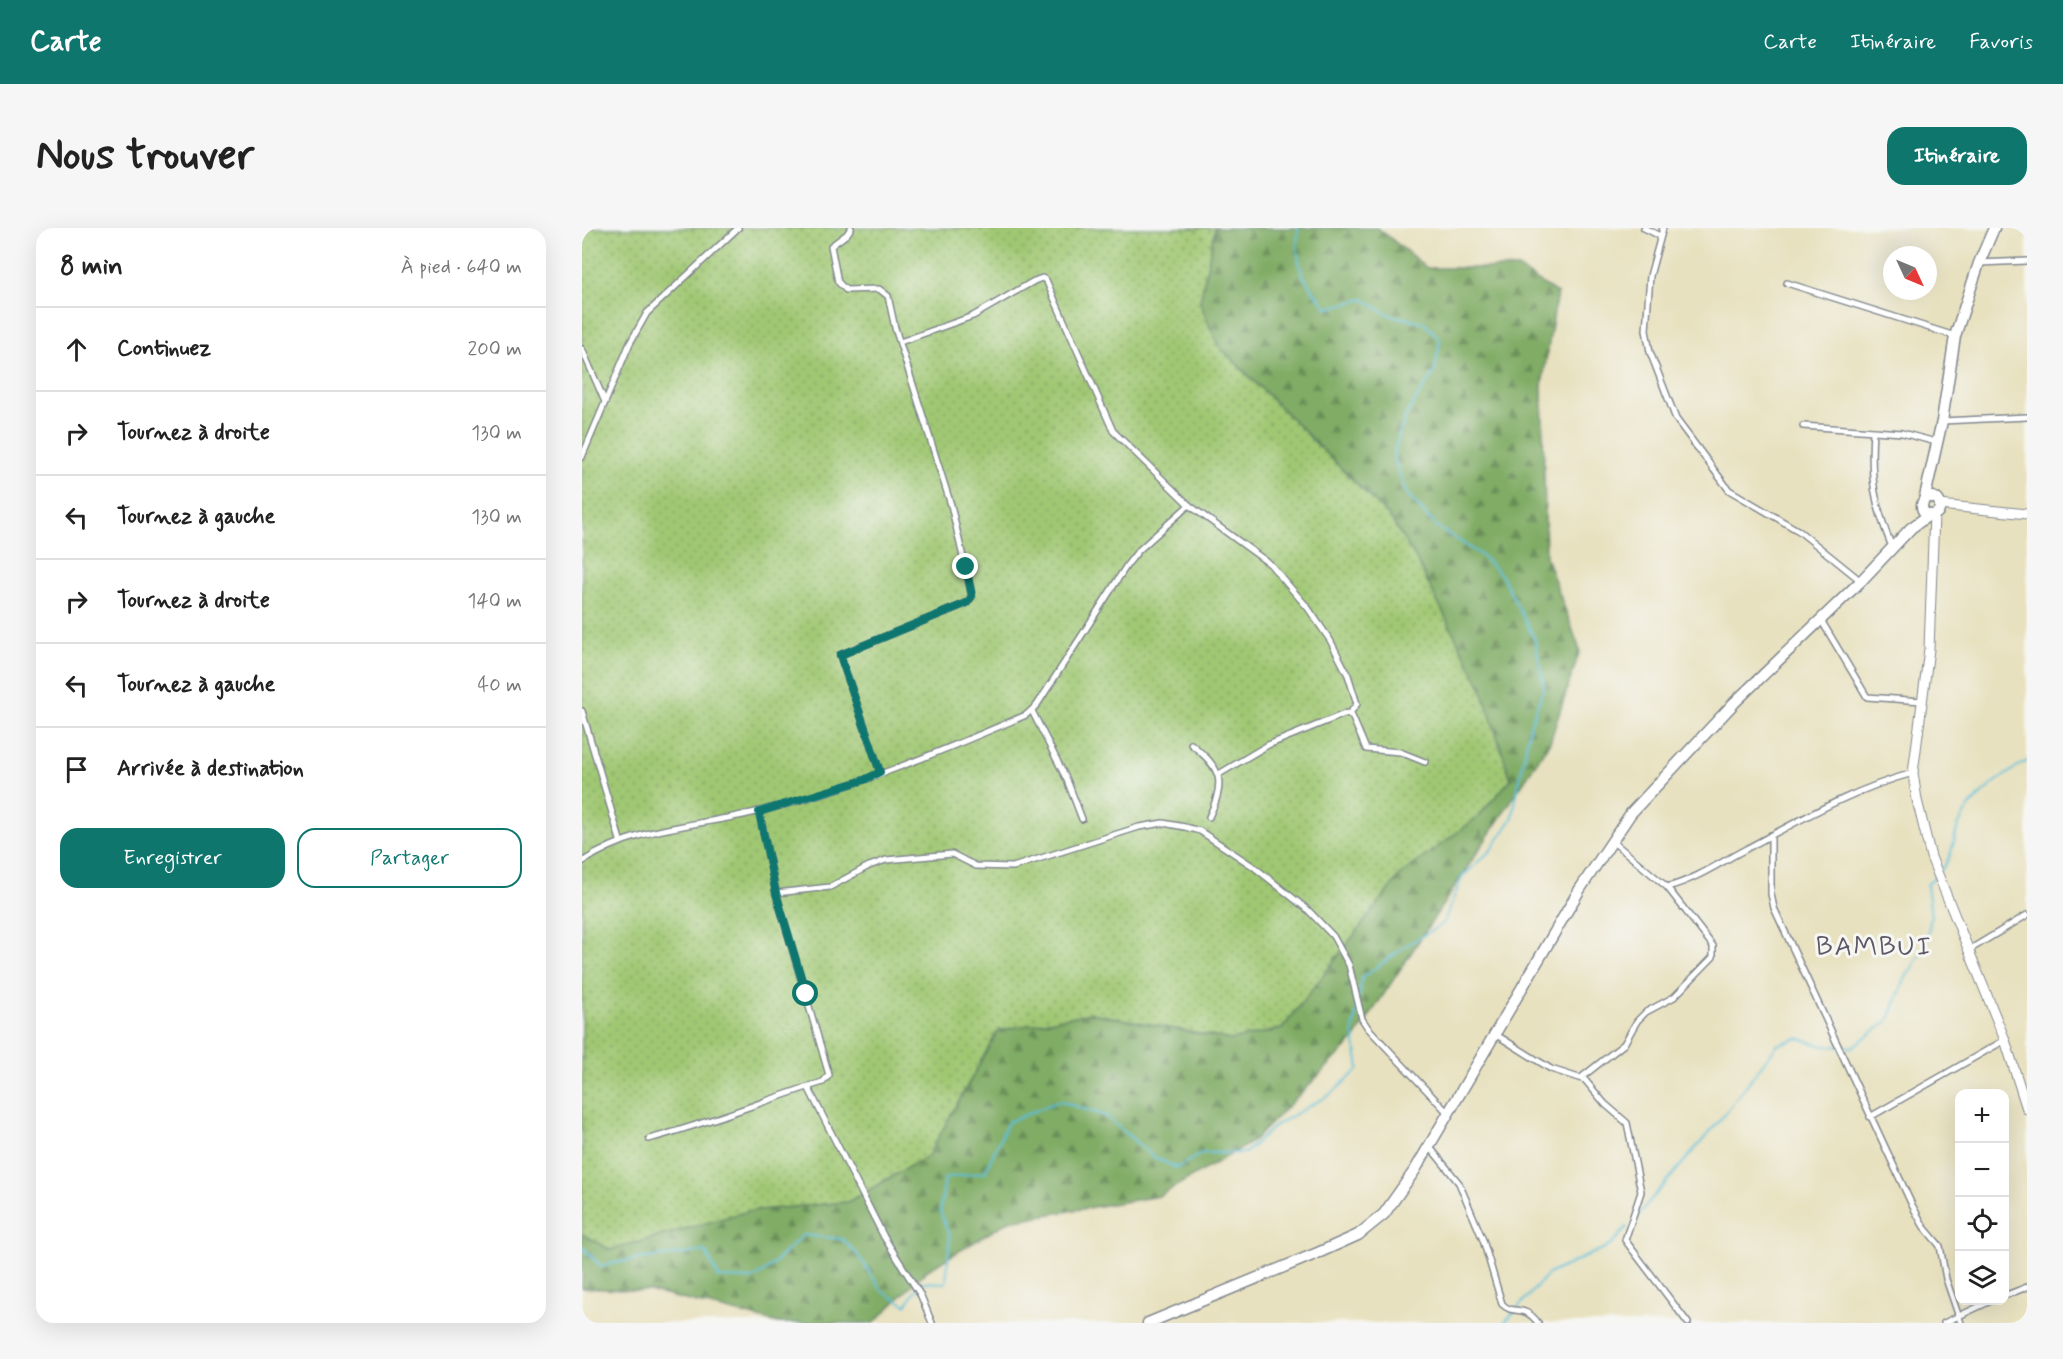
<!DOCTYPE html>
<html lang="fr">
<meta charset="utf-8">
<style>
body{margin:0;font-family:Mynerve,sans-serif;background:#f6f6f6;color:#222}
.controls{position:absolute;right:18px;bottom:18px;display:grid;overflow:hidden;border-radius:12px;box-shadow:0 6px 24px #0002}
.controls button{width:54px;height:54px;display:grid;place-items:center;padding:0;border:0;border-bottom:2px solid #e0e0e0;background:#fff;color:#222;font:30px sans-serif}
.compass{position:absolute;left:1301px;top:18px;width:54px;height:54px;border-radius:50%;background:#fff;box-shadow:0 6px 24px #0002;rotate:134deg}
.stop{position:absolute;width:18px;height:18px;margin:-14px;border:4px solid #0f766e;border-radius:50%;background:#fff}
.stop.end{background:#0f766e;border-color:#fff;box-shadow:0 2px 6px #0008}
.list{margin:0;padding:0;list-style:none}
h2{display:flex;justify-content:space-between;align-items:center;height:78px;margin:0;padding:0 24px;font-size:26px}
h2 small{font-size:20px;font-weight:400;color:#767676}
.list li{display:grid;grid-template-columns:39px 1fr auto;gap:18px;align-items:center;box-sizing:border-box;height:84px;padding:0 24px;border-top:2px solid #e0e0e0}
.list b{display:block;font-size:22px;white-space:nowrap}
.list em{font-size:20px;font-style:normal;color:#767676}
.actions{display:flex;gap:12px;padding:18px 24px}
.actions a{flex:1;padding:14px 0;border:2px solid #0f766e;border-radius:18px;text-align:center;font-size:21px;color:#0f766e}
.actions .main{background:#0f766e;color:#fff}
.icon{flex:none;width:33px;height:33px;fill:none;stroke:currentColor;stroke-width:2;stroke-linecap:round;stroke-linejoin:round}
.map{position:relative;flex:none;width:1445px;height:1095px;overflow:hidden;border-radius:18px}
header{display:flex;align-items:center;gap:36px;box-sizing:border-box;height:84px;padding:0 30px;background:#0f766e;color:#fff}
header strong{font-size:28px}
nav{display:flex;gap:33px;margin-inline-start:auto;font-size:21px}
.intro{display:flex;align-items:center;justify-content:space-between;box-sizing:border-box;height:144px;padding:0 36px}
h1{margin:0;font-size:42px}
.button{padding:15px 27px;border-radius:18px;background:#0f766e;color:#fff;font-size:21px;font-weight:700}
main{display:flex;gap:36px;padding:0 36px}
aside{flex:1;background:#fff;border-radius:18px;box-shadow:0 6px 24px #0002}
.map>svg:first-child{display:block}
.grass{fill:url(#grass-dots);stroke:#5e7c68;stroke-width:1.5}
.forest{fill:url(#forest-firs);stroke:#4e6e62;stroke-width:1.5}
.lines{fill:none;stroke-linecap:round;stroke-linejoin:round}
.stream{stroke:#5bbfd9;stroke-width:2}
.street-casing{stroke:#82888e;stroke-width:8}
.primary-casing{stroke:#82888e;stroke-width:11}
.highway-casing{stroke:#82888e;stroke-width:13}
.street{stroke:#fff;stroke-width:5}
.primary{stroke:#fff;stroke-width:9}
.highway{stroke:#fff;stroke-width:10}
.route{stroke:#0f766e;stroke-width:8}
.labels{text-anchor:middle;stroke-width:6;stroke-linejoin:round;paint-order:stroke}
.quarter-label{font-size:27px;letter-spacing:1.5px;fill:#5e5767;stroke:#f6f6f2}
</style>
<header>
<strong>Carte</strong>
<nav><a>Carte</a><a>Itinéraire</a><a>Favoris</a></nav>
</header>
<div class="intro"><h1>Nous trouver</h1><a class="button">Itinéraire</a></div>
<main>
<aside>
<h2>8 min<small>À pied · 640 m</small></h2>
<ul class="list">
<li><svg class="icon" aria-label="ahead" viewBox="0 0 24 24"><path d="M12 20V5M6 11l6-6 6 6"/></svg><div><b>Continuez</b></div><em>200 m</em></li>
<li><svg class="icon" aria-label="right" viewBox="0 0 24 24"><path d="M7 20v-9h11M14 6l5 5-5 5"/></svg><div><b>Tournez à droite</b></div><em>130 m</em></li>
<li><svg class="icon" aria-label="left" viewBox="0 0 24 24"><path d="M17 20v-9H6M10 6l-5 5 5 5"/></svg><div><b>Tournez à gauche</b></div><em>130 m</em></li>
<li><svg class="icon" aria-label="right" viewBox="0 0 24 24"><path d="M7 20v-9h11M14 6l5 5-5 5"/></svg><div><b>Tournez à droite</b></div><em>140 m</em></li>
<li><svg class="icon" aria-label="left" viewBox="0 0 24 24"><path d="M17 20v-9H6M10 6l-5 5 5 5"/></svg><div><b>Tournez à gauche</b></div><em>40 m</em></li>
<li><svg class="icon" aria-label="arrive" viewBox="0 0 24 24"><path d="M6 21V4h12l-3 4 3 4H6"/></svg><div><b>Arrivée à destination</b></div></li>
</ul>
<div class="actions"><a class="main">Enregistrer</a><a>Partager</a></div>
</aside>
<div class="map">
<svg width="1445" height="1095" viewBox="0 0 1445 1095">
<defs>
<pattern id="grass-dots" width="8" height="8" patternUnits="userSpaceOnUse" patternTransform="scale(1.5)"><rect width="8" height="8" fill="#a0c873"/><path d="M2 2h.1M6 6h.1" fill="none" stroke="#82a362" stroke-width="1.8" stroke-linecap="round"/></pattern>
<pattern id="forest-firs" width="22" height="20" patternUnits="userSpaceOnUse" patternTransform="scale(1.5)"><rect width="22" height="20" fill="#80ac65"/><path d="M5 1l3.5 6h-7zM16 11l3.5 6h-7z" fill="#688c56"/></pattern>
</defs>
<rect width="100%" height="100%" fill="#f6f6f2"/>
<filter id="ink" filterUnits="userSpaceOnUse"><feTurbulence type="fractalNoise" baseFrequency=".0167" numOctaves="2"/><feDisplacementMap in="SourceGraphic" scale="12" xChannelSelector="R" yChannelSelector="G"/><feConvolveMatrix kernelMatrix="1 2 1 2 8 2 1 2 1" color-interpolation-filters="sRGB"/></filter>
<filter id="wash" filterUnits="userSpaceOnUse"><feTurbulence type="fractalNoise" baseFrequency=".008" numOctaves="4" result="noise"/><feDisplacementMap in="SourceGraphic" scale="24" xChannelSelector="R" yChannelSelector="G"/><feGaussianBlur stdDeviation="1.35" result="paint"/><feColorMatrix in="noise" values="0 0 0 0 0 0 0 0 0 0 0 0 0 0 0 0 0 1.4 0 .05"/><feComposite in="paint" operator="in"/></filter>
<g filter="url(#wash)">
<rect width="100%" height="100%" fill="#e8e1bf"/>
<!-- grass -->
<path class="grass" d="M0 0H633L618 74 636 117 807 288 833 329 899 459 929 551 896 589 818 647 700 801 649 812 509 785 416 803 346 928 266 974 167 983 28 1022 0 1006Z"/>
<!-- forest -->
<path class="forest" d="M633 0H796L845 40H936L975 65 960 158 964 329 998 422 968 514 771 813 670 914 577 968 427 993 344 1043 292 1095H197L67 1063 0 1060V1006L28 1022 167 983 266 974 346 928 416 803 509 785 649 812 700 801 818 647 896 589 929 551 899 459 833 329 807 288 636 117 618 74Z"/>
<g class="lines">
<!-- stream -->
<g class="stream">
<path d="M716 0C713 40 719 51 746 80L781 71 807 87 841 94 858 111 853 143 823 188 811 227 824 265 855 299 899 327 920 348 953 412 962 459 948 498 930 591 909 622 880 649 861 696 828 715 780 750 777 769"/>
<path d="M1359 642C1372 628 1370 613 1377 596 1389 568 1421 548 1445 533"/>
<path d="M1053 990 1139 891 1195 817 1215 810 1242 818 1270 819 1306 793 1323 751 1344 717 1349 688 1345 657 1353 648"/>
<path d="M0 1019 19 1038C53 1029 89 1028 123 1023L137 1050 171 1051 186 1041 221 1007 260 1011 276 1027 301 1064 324 1077 339 1054 364 1055 368 1010 358 983 363 950 403 944 426 894 477 873 524 888 570 928 595 940 620 925H663L694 897 749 866 777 841 771 802 775 780"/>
<path d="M922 1095 966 1046 1029 1017 1045 999"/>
</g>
</g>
</g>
<g filter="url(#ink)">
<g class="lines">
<defs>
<g id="street">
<path d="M269 0 265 6 249 18 256 54 264 62 297 61 306 68 313 100 369 277 390 368 385 375 258 427 298 544"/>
<path d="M1062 0 1078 8"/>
<path d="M1081 0 1068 48 1064 102 1068 124 1094 191 1147 262 1217 303 1279 353"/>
<path d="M1397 35 1445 33"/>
<path d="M1205 55 1373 108"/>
<path d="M318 114 391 88 452 53 460 50 464 52 531 203 607 277 688 336 726 380 748 412 766 447 775 476 768 485"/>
<path d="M0 121 23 174"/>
<path d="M1360 193 1445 189"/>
<path d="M1221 198 1320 205 1354 214"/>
<path d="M1291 204C1288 250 1292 275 1310 319"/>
<path d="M0 229 48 115 65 85 156 0"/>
<path d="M1239 392 1285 469 1340 473"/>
<path d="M0 483 38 612"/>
<path d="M450 483 485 552 500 591"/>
<path d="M609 516C640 541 644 553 627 589"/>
<path d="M637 546 686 517 765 485 770 488 784 521 818 524 843 534"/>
<path d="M1189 607V666L1192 680 1330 977 1342 999 1358 1018 1364 1051 1379 1095"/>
<path d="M1030 613 1085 659C1113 652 1139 634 1164 621 1218 592 1271 561 1331 545"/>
<path d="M0 634C56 597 115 599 178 583 269 561 358 524 444 487L455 477 545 337 556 323 607 277"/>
<path d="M194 665 248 659 287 638 304 632 370 626 394 638 431 639 557 599 581 595 603 599 618 603 672 639 726 682 751 708 767 737 780 791 786 800 866 885"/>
<path d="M1387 722 1445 687"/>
<path d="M913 806 969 841 1003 852 1023 876 1045 895 1059 964 1043 1012 1106 1095"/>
<path d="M1000 849 1042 816 1055 793 1064 784 1092 769 1131 729V718L1085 659"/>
<path d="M226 859 302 1009 339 1068 350 1095"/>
<path d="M1288 889 1423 812"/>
<path d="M67 911C127 895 183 872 241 854L247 847 194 665 177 583"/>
<path d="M847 918 877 955 901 1012 920 1076C932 1088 941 1075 956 1095"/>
<path d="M1422 1068 1445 1059"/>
<path d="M1362 1095 1411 1072"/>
</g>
<g id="primary">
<path d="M1358 277 1445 286"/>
<path d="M1352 286 1347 421 1331 545 1335 572 1349 629 1423 812 1445 881"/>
</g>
<g id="highway">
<circle cx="1349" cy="278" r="9"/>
<path d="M1342 273 1360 193 1373 108 1397 35 1412 0"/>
<path d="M566 1095 738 1024 776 1007 802 986 833 942 998 661 1049 585 1153 474 1279 353 1329 300 1347 287"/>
</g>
</defs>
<!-- street casing -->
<use href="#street" class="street-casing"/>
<!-- primary casing -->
<use href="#primary" class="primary-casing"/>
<!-- highway casing -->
<use href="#highway" class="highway-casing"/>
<!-- street -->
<use href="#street" class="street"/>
<!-- primary -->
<use href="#primary" class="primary"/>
<!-- highway -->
<use href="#highway" class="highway"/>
</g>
</g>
<g class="lines" filter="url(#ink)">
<!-- route -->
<path class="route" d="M224 766 194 665 177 584 282 552 298 544 258 427 385 375 390 368 384 339"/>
</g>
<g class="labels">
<!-- quarter labels -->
<g class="quarter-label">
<text x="1292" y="727">BAMBUI</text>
</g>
</g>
</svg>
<div class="controls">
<button>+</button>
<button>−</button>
<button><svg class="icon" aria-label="locate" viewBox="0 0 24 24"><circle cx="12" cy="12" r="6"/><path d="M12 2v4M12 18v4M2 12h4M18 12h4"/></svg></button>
<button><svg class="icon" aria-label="layers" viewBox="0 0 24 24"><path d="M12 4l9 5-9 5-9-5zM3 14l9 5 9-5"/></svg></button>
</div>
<svg class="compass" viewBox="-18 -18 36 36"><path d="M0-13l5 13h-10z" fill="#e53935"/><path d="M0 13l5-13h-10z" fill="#767676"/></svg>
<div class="stop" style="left:224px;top:766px"></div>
<div class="stop end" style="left:384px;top:339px"></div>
</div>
</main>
